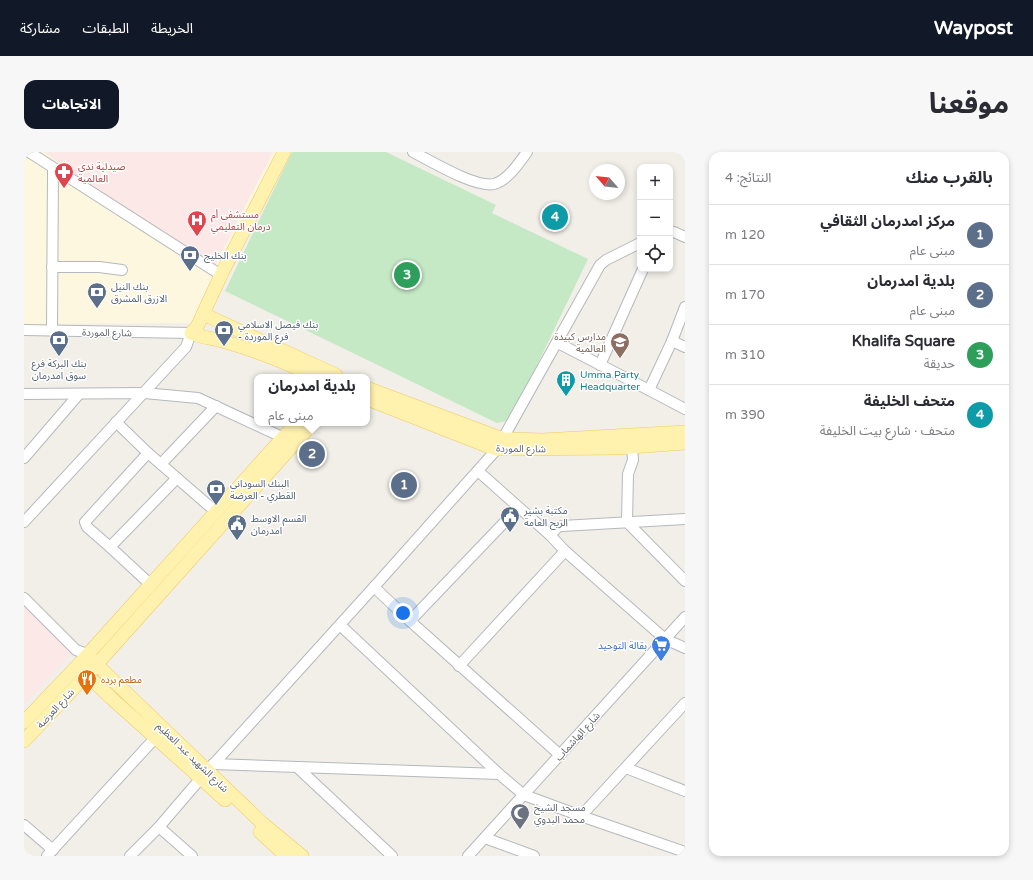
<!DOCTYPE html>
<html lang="ar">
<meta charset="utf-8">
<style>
body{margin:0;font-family:"Varela Round","Noto Sans Arabic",sans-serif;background:#f7f7f7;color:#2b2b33;direction:rtl}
.controls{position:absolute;right:12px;top:12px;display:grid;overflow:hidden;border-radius:8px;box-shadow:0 2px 6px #0003}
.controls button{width:36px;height:36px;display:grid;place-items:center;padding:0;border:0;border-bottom:1px solid #e1e1e2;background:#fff;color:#2b2b33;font:20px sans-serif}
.compass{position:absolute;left:565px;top:12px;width:36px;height:36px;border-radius:50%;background:#fff;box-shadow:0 2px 6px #0003;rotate:298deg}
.you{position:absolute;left:379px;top:461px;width:14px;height:14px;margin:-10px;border:3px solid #fff;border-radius:50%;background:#1a73e8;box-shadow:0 0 0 6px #1a73e833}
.badge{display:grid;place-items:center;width:26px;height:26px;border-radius:50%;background:#111827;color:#fff;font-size:13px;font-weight:700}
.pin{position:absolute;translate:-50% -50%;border:2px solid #fff;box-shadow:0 1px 4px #0006}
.popup{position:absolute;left:230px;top:222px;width:116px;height:52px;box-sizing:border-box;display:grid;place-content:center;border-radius:8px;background:#fff;filter:drop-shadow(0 1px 3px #0005);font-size:13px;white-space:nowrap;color:#7c7c81}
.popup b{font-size:15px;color:#2b2b33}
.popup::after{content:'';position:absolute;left:50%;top:100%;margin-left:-8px;border:8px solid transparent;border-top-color:#fff}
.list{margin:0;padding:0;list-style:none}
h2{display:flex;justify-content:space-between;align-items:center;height:52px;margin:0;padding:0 16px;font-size:17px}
h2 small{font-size:13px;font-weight:400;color:#7c7c81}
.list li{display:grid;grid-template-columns:26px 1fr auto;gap:12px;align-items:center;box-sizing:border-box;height:60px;padding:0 16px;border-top:1px solid #e1e1e2}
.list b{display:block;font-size:15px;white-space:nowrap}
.list p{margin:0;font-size:13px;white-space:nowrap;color:#7c7c81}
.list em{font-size:13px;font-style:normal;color:#7c7c81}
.icon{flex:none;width:22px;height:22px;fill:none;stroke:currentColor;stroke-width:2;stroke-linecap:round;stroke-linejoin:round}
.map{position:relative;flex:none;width:661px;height:704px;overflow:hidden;direction:ltr;border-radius:12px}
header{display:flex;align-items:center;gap:24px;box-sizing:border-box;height:56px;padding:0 20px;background:#111827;color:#fff}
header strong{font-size:19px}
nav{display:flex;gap:22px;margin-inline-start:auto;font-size:14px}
.intro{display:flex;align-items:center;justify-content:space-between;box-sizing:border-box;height:96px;padding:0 24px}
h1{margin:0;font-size:28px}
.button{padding:10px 18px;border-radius:12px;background:#111827;color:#fff;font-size:14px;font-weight:700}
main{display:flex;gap:24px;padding:0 24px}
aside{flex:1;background:#fff;border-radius:12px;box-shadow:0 2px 6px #0003}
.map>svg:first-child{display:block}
.commercial{fill:#fef7e0}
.medical{fill:#fce8e6}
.green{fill:#c5e8c5}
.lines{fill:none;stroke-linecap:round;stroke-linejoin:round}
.minor-casing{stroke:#b5b8bc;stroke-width:12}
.major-casing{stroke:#f2c960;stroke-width:14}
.minor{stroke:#fff;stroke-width:10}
.major{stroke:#fff2af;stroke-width:13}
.labels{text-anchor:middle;stroke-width:3;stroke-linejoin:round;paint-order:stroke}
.health-label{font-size:10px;fill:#be3a42;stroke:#fff;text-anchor:start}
.service-label{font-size:10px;fill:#4e5e75;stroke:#fff;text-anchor:start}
.street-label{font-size:10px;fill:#5f6368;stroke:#fff}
.education-label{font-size:10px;fill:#785e54;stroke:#fff;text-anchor:end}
.culture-label{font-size:10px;fill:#0d838f;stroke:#fff;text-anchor:start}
.shop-label{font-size:10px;fill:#366cbe;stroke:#fff;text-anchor:end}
.food-label{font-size:10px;fill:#c56008;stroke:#fff;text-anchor:start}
.worship-label{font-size:10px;fill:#5b616d;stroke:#fff;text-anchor:start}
</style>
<header>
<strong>Waypost</strong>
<nav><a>الخريطة</a><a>الطبقات</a><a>مشاركة</a></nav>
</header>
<div class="intro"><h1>موقعنا</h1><a class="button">الاتجاهات</a></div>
<main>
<aside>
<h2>بالقرب منك<small>النتائج: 4</small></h2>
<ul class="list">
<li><span class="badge" style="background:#5c6f8a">1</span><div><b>مركز امدرمان الثقافي</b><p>مبنى عام</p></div><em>120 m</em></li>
<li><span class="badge" style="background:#5c6f8a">2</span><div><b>بلدية امدرمان</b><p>مبنى عام</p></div><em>170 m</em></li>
<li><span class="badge" style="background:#2e9e5b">3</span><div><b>Khalifa Square</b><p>حديقة</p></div><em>310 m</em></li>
<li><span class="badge" style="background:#0f9aa8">4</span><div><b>متحف الخليفة</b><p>متحف · شارع بيت الخليفة</p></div><em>390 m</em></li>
</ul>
</aside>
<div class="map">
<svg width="661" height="704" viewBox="0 0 661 704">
<rect width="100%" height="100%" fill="#f1efe8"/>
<!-- commercial -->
<path class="commercial" d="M0 0H262L167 171 0 172Z"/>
<!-- medical -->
<g class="medical">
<path d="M20 0H249L189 117 93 53Z"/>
<path d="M0 454 49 499 0 553Z"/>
</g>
<!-- green -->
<path class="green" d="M268 0H362L472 53 468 61 564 107 489 263 482 269 473 271 201 139Z"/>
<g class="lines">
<defs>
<g id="minor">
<path d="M5 0 197 123"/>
<path d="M389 0C407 9 451 36 470 32 484 28 495 11 503 0"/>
<path d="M646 79 650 80 661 85"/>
<path d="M28 115H75L98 118"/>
<path d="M0 178 167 181 162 195 0 370"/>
<path d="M28 179 29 17"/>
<path d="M648 189 661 195"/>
<path d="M534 191 625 238 661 257"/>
<path d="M576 213 619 117"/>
<path d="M625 238 648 189 661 155"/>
<path d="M0 242 120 241 174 246 258 285"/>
<path d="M92 270 124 301 191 359"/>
<path d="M608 295 609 308 604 322 603 370 661 429"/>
<path d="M124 301 61 370 63 375 86 395 153 326"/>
<path d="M0 306 55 242"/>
<path d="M137 312 192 254"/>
<path d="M454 319 526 383 541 399 641 487 661 496"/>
<path d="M526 383 534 375 538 374 661 367"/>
<path d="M86 395 126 432"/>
<path d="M350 435 386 469 536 603"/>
<path d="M0 446 52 498 63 502"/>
<path d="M386 469 494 356"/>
<path d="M316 473 475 622 500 643 557 664 661 700"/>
<path d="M435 514 541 399"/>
<path d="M189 612 475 622"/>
<path d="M273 615 368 704"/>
<path d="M602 616 661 639"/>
<path d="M557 664 661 551"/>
<path d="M0 673 29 698"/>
<path d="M135 675 168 704"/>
<path d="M461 686 510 704"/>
<path d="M23 704 132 585"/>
<path d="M106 704 135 675 177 626 350 435 473 297 576 113 582 108 616 91"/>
<path d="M444 704 661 465"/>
</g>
<g id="major">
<path d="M260 0 197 123 173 175 167 181C178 186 190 186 202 190 233 199 263 211 292 225"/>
<path d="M179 162 312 223"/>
<path d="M343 236 479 287 519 288 661 280"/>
<path d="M343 247 463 294 473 297 594 296 661 291"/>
<path d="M67 507 238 671 278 704"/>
<path d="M57 517 86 545 201 648"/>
<path d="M0 570 56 511 272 271"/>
<path d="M0 589 73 512 289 271"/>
<path d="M236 680 262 704"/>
</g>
</defs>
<!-- minor casing -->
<use href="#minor" class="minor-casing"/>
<!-- major casing -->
<use href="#major" class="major-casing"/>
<!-- minor -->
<use href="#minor" class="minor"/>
<!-- major -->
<use href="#major" class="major"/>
</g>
<!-- icons -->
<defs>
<symbol id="pharmacy-pin" viewBox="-11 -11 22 30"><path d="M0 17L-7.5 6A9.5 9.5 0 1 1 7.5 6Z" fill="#e0444e" stroke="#fff"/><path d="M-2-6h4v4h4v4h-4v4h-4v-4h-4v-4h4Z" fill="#fff"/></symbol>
<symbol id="hospital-pin" viewBox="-11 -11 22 30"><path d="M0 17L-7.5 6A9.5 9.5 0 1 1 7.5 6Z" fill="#e0444e" stroke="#fff"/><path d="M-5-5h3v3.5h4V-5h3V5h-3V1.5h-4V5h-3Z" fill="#fff"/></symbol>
<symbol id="bank-pin" viewBox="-11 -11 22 30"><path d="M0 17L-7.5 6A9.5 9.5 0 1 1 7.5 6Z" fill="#5c6f8a" stroke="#fff"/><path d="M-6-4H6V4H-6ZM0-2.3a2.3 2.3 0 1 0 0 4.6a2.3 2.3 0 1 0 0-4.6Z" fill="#fff"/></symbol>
<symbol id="school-pin" viewBox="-11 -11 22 30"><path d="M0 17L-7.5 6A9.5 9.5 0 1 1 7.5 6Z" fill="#8d6e63" stroke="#fff"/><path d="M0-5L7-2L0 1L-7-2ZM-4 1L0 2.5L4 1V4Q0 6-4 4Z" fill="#fff"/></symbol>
<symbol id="building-pin" viewBox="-11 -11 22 30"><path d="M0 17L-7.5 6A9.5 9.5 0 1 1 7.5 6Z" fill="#0f9aa8" stroke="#fff"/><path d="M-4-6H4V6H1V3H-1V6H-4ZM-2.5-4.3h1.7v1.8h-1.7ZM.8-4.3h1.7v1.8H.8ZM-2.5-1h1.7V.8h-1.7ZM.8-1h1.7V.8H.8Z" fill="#fff"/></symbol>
<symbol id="civic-pin" viewBox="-11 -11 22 30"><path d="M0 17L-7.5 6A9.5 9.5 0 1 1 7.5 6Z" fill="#5c6f8a" stroke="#fff"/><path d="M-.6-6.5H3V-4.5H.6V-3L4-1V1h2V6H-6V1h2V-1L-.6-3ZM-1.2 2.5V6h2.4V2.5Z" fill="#fff"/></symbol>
<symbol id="supermarket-pin" viewBox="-11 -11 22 30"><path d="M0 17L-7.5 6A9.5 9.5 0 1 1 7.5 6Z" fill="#3f7fe0" stroke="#fff"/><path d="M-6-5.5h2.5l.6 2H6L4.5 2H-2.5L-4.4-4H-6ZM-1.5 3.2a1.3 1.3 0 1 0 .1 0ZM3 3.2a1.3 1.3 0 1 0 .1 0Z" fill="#fff"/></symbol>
<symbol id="restaurant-pin" viewBox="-11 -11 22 30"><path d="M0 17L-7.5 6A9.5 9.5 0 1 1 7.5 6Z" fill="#e8710a" stroke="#fff"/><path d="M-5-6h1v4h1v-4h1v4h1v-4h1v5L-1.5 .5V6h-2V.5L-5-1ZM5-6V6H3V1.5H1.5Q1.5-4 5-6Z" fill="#fff"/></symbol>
<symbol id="mosque-pin" viewBox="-11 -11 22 30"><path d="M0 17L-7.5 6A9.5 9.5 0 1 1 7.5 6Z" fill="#6b7280" stroke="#fff"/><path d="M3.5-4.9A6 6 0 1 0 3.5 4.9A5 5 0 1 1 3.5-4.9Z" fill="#fff"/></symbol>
</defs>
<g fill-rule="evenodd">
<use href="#pharmacy-pin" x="29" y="9" width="22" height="30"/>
<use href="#hospital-pin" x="162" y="57" width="22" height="30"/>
<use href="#bank-pin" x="155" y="92" width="22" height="30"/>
<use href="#bank-pin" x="62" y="129" width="22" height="30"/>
<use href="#bank-pin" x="189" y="167" width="22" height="30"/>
<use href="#bank-pin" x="24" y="177" width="22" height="30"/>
<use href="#school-pin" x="585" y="179" width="22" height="30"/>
<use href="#building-pin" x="531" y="217" width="22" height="30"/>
<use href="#bank-pin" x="181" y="326" width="22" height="30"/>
<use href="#civic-pin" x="475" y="353" width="22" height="30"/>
<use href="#civic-pin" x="202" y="361" width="22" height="30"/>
<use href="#supermarket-pin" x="626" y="482" width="22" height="30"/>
<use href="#restaurant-pin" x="52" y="516" width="22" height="30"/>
<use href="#mosque-pin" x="485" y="650" width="22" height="30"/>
</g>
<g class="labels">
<!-- health labels -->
<g class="health-label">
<text x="54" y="18">صيدلية ندي<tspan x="54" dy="12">العالمية</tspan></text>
<text x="187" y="66">مستشفى أم<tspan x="187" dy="12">درمان التعليمي</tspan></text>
</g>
<!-- service labels -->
<g class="service-label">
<text x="180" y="107">بنك الخليج</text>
<text x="87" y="138">بنك النيل<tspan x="87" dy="12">الازرق المشرق</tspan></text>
<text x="214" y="176">بنك فيصل الاسلامي<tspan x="214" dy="12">- فرع الموردة</tspan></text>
<text x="35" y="215" text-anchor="middle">بنك البركة فرع<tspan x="35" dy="12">سوق امدرمان</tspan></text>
<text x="206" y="335">البنك السوداني<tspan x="206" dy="12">القطري - العرضة</tspan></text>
<text x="500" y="362">مكتبة بشير<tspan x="500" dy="12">الريح العامة</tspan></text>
<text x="227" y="370">القسم الاوسط<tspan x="227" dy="12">امدرمان</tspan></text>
</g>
<!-- street labels -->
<g class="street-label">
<text transform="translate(83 180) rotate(1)" y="4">شارع الموردة</text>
<text transform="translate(497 296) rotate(1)" y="4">شارع الموردة</text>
<text transform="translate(31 556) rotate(-47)" y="4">شارع العرضة</text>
<text transform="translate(553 584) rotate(-48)" y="4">شارع الهاشماب</text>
<text transform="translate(169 605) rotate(44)" y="4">شارع الشهيد عبد العظيم</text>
</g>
<!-- education labels -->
<g class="education-label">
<text x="582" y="188">مدارس كبيدة<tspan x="582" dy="12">العالمية</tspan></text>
</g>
<!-- culture labels -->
<g class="culture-label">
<text x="556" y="226">Umma Party<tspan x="556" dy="12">Headquarter</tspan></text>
</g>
<!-- shop labels -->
<g class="shop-label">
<text x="623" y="497">بقالة التوحيد</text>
</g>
<!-- food labels -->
<g class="food-label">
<text x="77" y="531">مطعم برده</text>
</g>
<!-- worship labels -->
<g class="worship-label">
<text x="510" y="659">مسجد الشيخ<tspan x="510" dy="12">محمد البدوي</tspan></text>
</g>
</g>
</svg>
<div class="controls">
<button>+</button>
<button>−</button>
<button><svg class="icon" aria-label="locate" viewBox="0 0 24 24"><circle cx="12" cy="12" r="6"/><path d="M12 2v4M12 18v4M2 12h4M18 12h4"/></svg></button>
</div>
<svg class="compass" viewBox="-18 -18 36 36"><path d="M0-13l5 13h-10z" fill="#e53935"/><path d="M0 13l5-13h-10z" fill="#7c7c81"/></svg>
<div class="you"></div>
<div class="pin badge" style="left:380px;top:333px;background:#5c6f8a">1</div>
<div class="pin badge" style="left:288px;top:302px;background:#5c6f8a">2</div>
<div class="popup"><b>بلدية امدرمان</b>مبنى عام</div>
<div class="pin badge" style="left:383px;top:123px;background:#2e9e5b">3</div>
<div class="pin badge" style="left:531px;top:65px;background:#0f9aa8">4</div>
</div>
</main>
